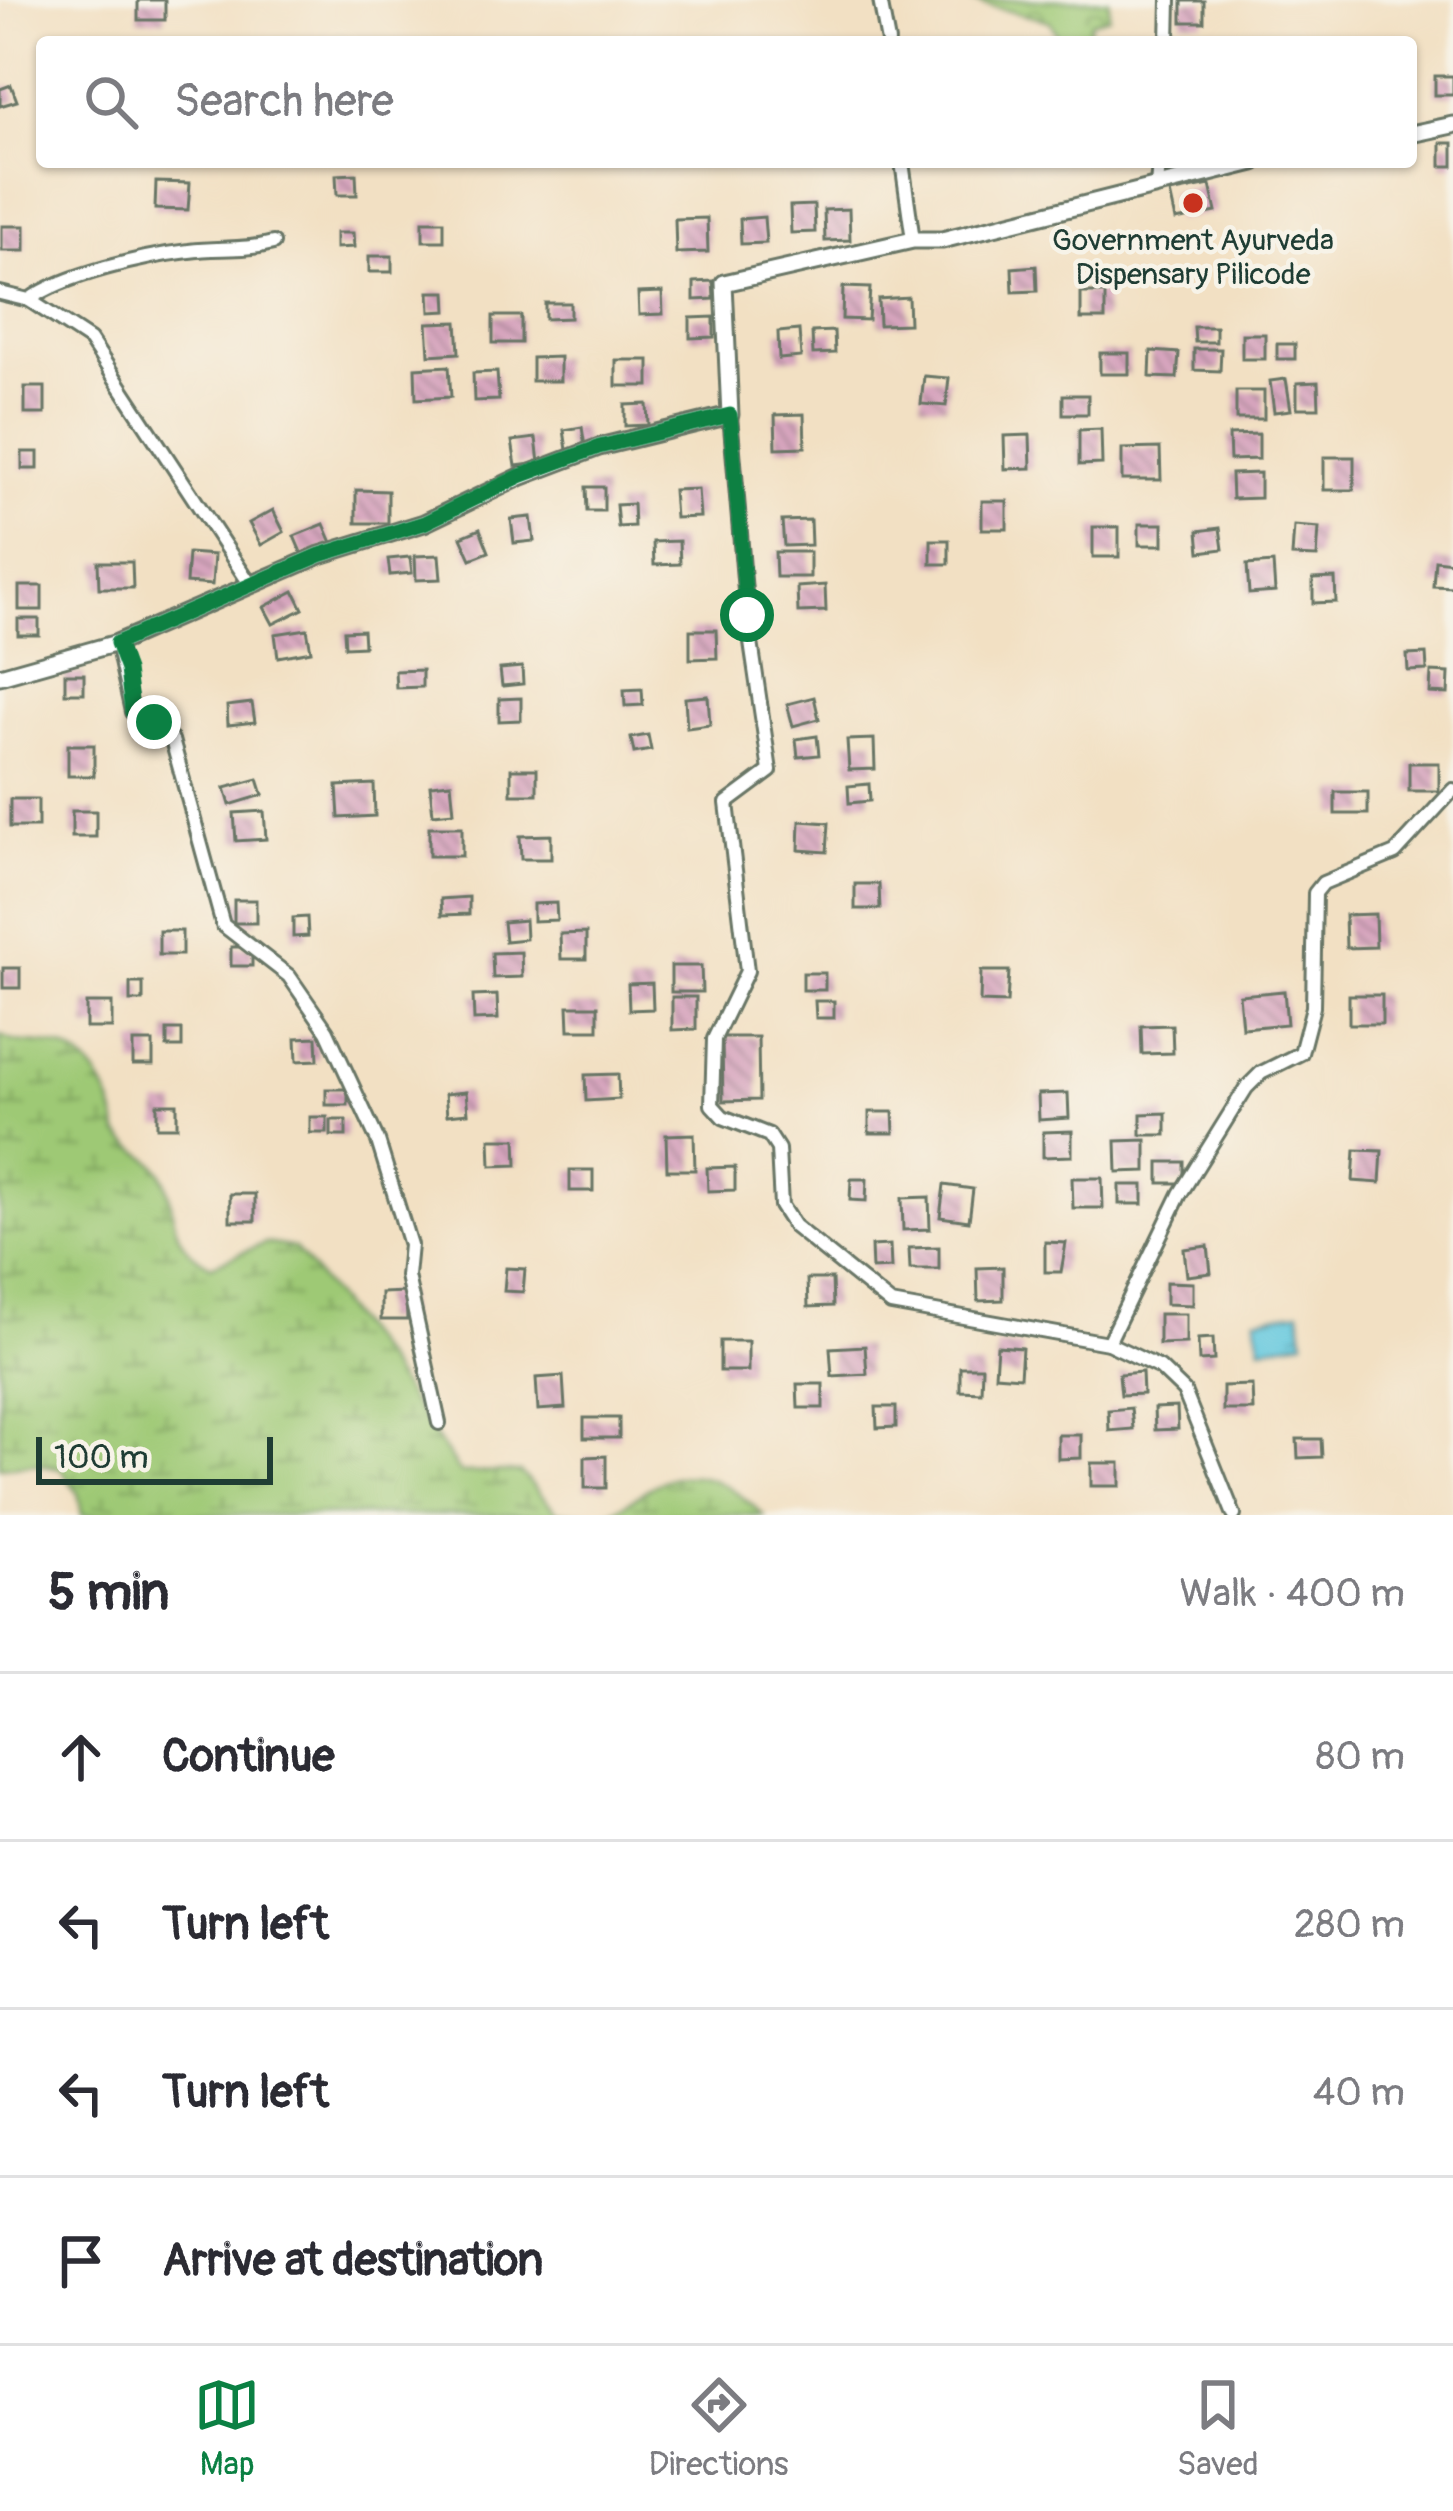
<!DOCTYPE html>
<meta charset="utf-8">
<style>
body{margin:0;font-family:Pangolin,sans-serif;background:#f7f7f7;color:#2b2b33}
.scale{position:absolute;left:36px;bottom:30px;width:237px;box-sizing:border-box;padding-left:12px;border:6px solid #1f3d34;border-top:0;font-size:33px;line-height:42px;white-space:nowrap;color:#1f3d34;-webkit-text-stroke:9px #f7f3e8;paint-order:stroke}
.stop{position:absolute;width:36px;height:36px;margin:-27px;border:9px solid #0b8043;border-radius:50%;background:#fff}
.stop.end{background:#0b8043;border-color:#fff;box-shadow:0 3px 12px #0008}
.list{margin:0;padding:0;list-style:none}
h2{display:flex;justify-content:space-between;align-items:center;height:156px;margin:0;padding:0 48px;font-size:51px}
h2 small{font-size:39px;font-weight:400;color:#7c7c81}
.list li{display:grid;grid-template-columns:78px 1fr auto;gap:36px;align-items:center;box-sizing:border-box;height:168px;padding:0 48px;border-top:3px solid #e1e1e2}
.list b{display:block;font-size:45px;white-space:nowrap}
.list em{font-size:39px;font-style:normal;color:#7c7c81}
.icon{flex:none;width:66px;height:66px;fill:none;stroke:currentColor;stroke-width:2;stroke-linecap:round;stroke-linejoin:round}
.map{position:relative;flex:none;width:1453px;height:1515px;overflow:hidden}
.search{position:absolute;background:#fff;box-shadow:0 3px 9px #0004;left:36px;right:36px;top:36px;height:132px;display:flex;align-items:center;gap:30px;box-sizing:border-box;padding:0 42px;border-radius:12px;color:#7c7c81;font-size:45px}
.sheet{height:828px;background:#fff}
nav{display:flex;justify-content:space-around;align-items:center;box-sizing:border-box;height:168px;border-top:3px solid #e1e1e2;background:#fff;font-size:33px;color:#7c7c81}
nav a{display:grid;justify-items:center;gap:6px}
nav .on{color:#0b8043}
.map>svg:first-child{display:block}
.wetland{fill:url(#wetland-marsh);stroke:#5e8354;stroke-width:3}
.park{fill:url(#park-crowns);stroke:#5e8354;stroke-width:3}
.water{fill:url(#water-ripples);stroke:#408289;stroke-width:3}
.building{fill:url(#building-back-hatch)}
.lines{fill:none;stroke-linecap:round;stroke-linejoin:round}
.minor-casing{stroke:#697666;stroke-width:18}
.tertiary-casing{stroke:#697666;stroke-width:21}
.minor{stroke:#fff;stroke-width:12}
.tertiary{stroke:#fff;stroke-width:15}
.route{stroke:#0b8043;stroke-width:15}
.poi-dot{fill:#c8321e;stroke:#f7f3e8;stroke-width:4.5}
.labels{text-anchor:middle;stroke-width:9;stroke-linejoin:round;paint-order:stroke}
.poi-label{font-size:30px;fill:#1f3d34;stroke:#f7f3e8}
</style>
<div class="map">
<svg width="1453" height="1515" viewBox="0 0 1453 1515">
<defs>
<pattern id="wetland-marsh" width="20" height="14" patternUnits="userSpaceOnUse" patternTransform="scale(3)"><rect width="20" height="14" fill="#9ec975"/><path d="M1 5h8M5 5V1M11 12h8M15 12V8" fill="none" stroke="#80a461"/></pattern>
<pattern id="park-crowns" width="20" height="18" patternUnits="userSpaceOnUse" patternTransform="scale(3)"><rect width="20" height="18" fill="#9ec975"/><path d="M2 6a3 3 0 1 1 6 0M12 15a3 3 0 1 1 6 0" fill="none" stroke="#80a461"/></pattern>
<pattern id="water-ripples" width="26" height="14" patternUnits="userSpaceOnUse" patternTransform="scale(3)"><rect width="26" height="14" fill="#61c7de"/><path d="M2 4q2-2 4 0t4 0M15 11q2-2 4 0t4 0" fill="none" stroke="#4fa3b5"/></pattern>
<pattern id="building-back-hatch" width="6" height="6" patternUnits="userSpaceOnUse" patternTransform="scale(3)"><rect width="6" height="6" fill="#d7a5be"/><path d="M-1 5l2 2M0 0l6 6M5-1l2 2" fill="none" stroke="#ae889b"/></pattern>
</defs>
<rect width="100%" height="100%" fill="#f7f3e8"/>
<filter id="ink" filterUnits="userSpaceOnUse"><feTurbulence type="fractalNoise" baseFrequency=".00833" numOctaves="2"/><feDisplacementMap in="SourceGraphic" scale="24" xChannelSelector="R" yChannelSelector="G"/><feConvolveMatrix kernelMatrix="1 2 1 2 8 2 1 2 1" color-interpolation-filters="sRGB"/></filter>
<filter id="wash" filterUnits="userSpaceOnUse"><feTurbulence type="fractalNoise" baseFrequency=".004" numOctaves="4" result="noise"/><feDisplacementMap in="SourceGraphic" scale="48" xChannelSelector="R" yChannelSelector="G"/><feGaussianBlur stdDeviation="2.7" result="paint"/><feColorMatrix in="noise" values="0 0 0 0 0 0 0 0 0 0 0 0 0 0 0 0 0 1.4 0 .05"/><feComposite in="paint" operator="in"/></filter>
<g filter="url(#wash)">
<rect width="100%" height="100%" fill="#f2e0c3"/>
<!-- wetland -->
<path class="wetland" d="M0 1035C19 1047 35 1041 55 1046 92 1054 116 1101 118 1134 130 1148 153 1157 162 1174 180 1212 162 1240 211 1266L265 1243 295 1248 380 1356 460 1473 520 1472 557 1512C572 1513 590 1515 604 1513 623 1509 638 1494 654 1485 695 1461 733 1486 763 1515H82L78 1493 61 1469 34 1464 0 1467Z"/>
<!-- park -->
<path class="park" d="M965 0H1109V17L1091 22 1087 42H1061L1050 21Z"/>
<!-- water -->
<path class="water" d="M1300 1311 1304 1340 1261 1347 1256 1318Z"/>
<g id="blocks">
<!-- building -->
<g class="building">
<rect x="138" y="0" width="27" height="20"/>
<rect x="1182" y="1" width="22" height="21"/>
<rect x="1435" y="76" width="18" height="19"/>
<path d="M11 85 17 101 0 106V89Z"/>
<rect x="1441" y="143" width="12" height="23"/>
<path d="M356 174 357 195H337L336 175Z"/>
<path d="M156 182 190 183 188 210 155 209Z"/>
<path d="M1210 185 1216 212 1176 220 1170 193Z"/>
<path d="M814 205 815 232 791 233 790 206Z"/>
<path d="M849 209 850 240 825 241 824 210Z"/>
<path d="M764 217 766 243 741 244 740 219Z"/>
<path d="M707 218 708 252 676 253 675 219Z"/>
<rect x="423" y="221" width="21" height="20"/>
<rect x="2" y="226" width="23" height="25"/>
<path d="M336 233H353L354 247 336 248Z"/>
<rect x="369" y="256" width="23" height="16"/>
<path d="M1036 266 1037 291 1013 292 1012 268Z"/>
<path d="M713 281 714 299 694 300V282Z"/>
<path d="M843 287 870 288 868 320 842 319Z"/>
<path d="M429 292H446L447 311 430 312Z"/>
<path d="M662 292 663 314 639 315 638 293Z"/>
<rect x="1081" y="293" width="24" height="26"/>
<path d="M908 297 909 324 879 325 878 299Z"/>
<path d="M545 303H570V318L545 319Z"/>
<rect x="493" y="316" width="28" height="27"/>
<path d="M714 317V337L690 338V318Z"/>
<path d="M457 322 459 353 429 355 427 323Z"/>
<path d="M1194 327H1216V342H1195Z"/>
<path d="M799 330 801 357 779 359 778 332Z"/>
<path d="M834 331 835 353 813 354 812 332Z"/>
<rect x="1242" y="334" width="23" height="25"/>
<rect x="1277" y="344" width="18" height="15"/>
<path d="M1194 349H1221L1220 371 1194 370Z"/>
<path d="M1151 351 1179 353 1177 378 1150 377Z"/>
<rect x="1100" y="353" width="29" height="21"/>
<path d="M560 357V381H532V358Z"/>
<rect x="616" y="360" width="33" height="26"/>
<path d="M449 366 451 397 416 399 415 368Z"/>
<path d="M497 372 499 400 474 401 473 373Z"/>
<path d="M924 376 949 378 946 406 921 404Z"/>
<path d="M1286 379 1291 410 1274 412 1270 381Z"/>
<path d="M1318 382 1319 408H1297V383Z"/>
<rect x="25" y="387" width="20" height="27"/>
<rect x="1236" y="391" width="28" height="28"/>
<rect x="1063" y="395" width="25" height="19"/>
<path d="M647 404 648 425 625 426V405Z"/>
<path d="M804 414 805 447 776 448 775 415Z"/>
<path d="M582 427 585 447 567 450 564 430Z"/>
<path d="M1101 429 1102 464 1079 465V430Z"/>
<path d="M1259 434V459L1230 460 1229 435Z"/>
<path d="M1030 435 1031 468 1005 469 1004 436Z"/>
<path d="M536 438 539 463 516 466 512 441Z"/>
<path d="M1160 448 1161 480H1122V449Z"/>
<rect x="22" y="452" width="16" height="17"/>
<rect x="1324" y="457" width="30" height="33"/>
<path d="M1260 473V498L1232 499 1231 474Z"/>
<path d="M586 487H604V511H587Z"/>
<path d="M698 489 700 517 675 518 673 490Z"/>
<path d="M356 490 388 491V523H356Z"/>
<rect x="982" y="501" width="25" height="28"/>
<path d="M633 504 634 526 618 527 616 505Z"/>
<path d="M273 510 284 532 261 545 249 523Z"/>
<path d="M531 517 534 541 514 543 511 519Z"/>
<path d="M810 520 811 545 784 546 782 521Z"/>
<path d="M324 524 333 545 303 557 294 536Z"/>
<rect x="1139" y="524" width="24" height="21"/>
<path d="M1294 526 1319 528 1317 557 1292 556Z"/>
<rect x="1093" y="527" width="26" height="30"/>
<path d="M1220 528 1223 549 1200 552 1198 531Z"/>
<path d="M480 529 489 552 471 559 461 537Z"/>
<rect x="931" y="540" width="18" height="24"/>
<path d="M679 541 680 564 654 565 653 542Z"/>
<path d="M775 552H810V577H776Z"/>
<path d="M188 553 214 555 212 585 186 583Z"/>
<path d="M439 555 441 579 416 580 415 556Z"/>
<path d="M410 557 412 573 390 575 388 559Z"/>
<path d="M1435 560 1453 562V587L1433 586Z"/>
<path d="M98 562H132L133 588H99Z"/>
<path d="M1273 563 1275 592 1249 594 1247 565Z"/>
<path d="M1335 578 1336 602 1313 603V579Z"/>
<path d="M825 585 826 611 798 612 797 587Z"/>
<rect x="19" y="586" width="23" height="24"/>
<path d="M294 591 303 609 273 624 264 607Z"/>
<rect x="18" y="619" width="21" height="16"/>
<path d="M307 629 311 651 278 657 275 634Z"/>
<path d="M363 630 364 646 345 647 344 631Z"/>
<path d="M690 630H716L717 658 690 659Z"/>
<path d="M1426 654 1427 670 1408 671 1407 655Z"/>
<path d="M522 667 523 684 502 686 500 669Z"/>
<path d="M422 670V687L396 688 395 671Z"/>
<path d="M1431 672 1449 673 1448 694 1430 693Z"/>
<rect x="65" y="674" width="19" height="19"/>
<path d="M642 689 643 705 625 706 624 690Z"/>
<path d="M708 696 710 725 687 728 685 698Z"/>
<path d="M814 697 819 719 793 726 787 704Z"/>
<path d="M521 698V720L499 721V699Z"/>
<path d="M252 703 255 722 228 725 227 706Z"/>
<path d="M648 735 651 750 634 753 631 738Z"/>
<path d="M817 736 819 755 798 757 796 739Z"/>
<path d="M874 739 875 769 849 770 847 740Z"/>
<rect x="68" y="745" width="26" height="31"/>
<rect x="1409" y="763" width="30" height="28"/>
<rect x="511" y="769" width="26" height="25"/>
<path d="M258 779 263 795 230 805 225 788Z"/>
<path d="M451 783 454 812 433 814 430 785Z"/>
<path d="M374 784 375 816 339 818 337 786Z"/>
<path d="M869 784 870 801 849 803 848 786Z"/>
<rect x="1335" y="792" width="33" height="22"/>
<rect x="10" y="799" width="28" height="28"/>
<rect x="72" y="811" width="24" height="26"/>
<path d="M264 811 266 839 236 841 234 813Z"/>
<path d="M800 821 829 823 827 852 799 850Z"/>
<rect x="429" y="827" width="33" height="29"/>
<path d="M551 835V859H521L520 836Z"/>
<path d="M855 884H879L880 909H855Z"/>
<path d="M469 897V914L442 915 441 899Z"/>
<rect x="234" y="900" width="22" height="23"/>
<path d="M556 903 557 920 533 921V904Z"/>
<path d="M1375 914 1376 947 1346 948 1345 915Z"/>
<path d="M307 917 308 936 293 937V918Z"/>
<path d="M525 920 526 939 505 941 503 922Z"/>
<rect x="159" y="931" width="23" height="24"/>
<path d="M586 933V959H561L560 934Z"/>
<rect x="231" y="947" width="21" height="19"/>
<path d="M521 952 522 977 493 978 492 953Z"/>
<path d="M671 966H701L702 992H671Z"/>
<rect x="3" y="968" width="17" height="20"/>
<path d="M981 971H1009L1007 1003 980 1002Z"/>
<rect x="803" y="973" width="22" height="17"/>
<rect x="130" y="983" width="13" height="18"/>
<path d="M652 983 653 1009 629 1010 628 984Z"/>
<path d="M1284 991 1287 1024 1242 1028 1239 995Z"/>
<path d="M497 995 498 1019 474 1020 473 996Z"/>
<rect x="1349" y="995" width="33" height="29"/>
<path d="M672 997H696V1029L672 1030Z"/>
<path d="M815 1001H834V1018H816Z"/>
<rect x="86" y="1003" width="26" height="25"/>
<path d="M568 1006H598V1030H569Z"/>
<path d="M1172 1025 1173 1053 1142 1054 1141 1026Z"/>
<rect x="167" y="1030" width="15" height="17"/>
<path d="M317 1037 318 1060 297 1061 296 1038Z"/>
<path d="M722 1037H758L759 1100 723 1101Z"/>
<rect x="133" y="1042" width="20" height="23"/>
<path d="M618 1074 619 1099 586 1101 585 1075Z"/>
<rect x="326" y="1089" width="22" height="16"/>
<path d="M466 1092 468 1113 447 1115 445 1094Z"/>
<path d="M1068 1093 1069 1118 1039 1120 1038 1094Z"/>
<rect x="157" y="1104" width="20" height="23"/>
<path d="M869 1112H893L894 1133H869Z"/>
<path d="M1166 1113V1135H1141V1114Z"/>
<rect x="310" y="1117" width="17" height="16"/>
<rect x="331" y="1120" width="15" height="16"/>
<path d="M1072 1131V1156L1043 1157V1132Z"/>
<path d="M694 1134 695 1170H667L666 1135Z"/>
<path d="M490 1139H516L517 1165 491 1166Z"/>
<path d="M1146 1140V1171L1117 1172 1116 1141Z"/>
<path d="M1355 1150 1382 1151 1380 1183 1353 1181Z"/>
<rect x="1159" y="1162" width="25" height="21"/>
<path d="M735 1167V1190L708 1191 707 1168Z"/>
<rect x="570" y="1170" width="23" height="21"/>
<path d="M1072 1178H1102L1103 1208H1073Z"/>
<path d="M851 1179H867L866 1201 850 1200Z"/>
<path d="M944 1185 973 1189 969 1221 940 1217Z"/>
<rect x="1119" y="1185" width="24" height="19"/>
<rect x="230" y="1194" width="25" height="27"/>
<path d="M929 1197 930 1229 903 1230 902 1198Z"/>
<path d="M1045 1242 1066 1243 1061 1272H1045Z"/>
<path d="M890 1245 891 1268 872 1269 871 1246Z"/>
<path d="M1208 1246 1211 1273 1187 1276 1184 1249Z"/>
<path d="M939 1247V1269H910L909 1248Z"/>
<path d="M1003 1267V1300L978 1301 977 1268Z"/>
<path d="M506 1268 525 1269 523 1292 504 1291Z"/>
<path d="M807 1279H832L833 1306 808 1307Z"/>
<path d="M1166 1282 1193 1283V1305L1166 1304Z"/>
<path d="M406 1292 407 1320H381V1293Z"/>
<path d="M1159 1314H1186V1343L1159 1344Z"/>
<path d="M1213 1338 1214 1360 1199 1361 1198 1339Z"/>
<rect x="720" y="1341" width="28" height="30"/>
<path d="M865 1346 867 1374 832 1376 830 1348Z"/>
<path d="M997 1346 1022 1348 1020 1377 995 1375Z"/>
<path d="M960 1367H982L981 1392 960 1391Z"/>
<path d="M1142 1372 1143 1394 1121 1395 1119 1374Z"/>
<path d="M563 1376 565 1408 538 1410 536 1378Z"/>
<path d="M797 1384H823V1408H798Z"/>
<path d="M1252 1385 1253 1410H1223V1386Z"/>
<path d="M876 1407H896V1427L877 1428Z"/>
<path d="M1177 1407 1178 1429 1155 1430 1154 1408Z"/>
<path d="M1131 1408 1133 1429 1109 1431 1108 1410Z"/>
<rect x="584" y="1418" width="35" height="20"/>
<path d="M1058 1435H1081V1458L1058 1459Z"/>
<path d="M1297 1439H1321L1322 1457 1298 1458Z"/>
<path d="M606 1456V1488H585V1457Z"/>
<rect x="1091" y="1463" width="29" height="23"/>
</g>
</g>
</g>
<g filter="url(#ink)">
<use href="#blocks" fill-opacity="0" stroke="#697666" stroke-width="3"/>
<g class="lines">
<defs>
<g id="minor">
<path d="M880 0 888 42"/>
<path d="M1168 42 1169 0"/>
<path d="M902 162 913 240"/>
<path d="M1157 186 1159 162"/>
<path d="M0 293 29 300 90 340 250 584"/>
<path d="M29 300C63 275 145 256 189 251 218 247 244 251 273 243"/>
<path d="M730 415 747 615 770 771 727 803 747 971 714 1039 712 1105 723 1117 769 1135 778 1149 781 1206 794 1226 891 1304 1108 1343 1160 1368 1184 1391 1234 1515"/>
<path d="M117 643 132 712 154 722 172 740 223 925 289 976 327 1031 378 1141 410 1245 407 1276 439 1423"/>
<path d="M1108 1343 1180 1194 1246 1088 1261 1073 1301 1053 1313 1007 1315 893 1323 883 1395 853 1453 790"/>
</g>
<g id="tertiary">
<path d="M1411 134 1453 125"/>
<path d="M0 676 117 643 320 555 424 523 520 477 599 447 730 415 724 283 913 240H942L1254 162"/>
</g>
</defs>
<!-- minor casing -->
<use href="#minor" class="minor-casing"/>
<!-- tertiary casing -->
<use href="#tertiary" class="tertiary-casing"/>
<!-- minor -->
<use href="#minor" class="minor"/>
<!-- tertiary -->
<use href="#tertiary" class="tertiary"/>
</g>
</g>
<g class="lines" filter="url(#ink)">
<!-- route -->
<path class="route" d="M154 722 132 712 127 670 117 643 320 555 424 523 520 476 599 447 730 415 747 615"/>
</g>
<!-- markers -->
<circle class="poi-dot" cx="1193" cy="203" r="12"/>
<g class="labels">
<!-- poi labels -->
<g class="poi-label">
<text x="1193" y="250">Government Ayurveda<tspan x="1193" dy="34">Dispensary Pilicode</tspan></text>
</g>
</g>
</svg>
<div class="scale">100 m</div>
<div class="stop" style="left:747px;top:615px"></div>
<div class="stop end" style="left:154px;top:722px"></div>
<div class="search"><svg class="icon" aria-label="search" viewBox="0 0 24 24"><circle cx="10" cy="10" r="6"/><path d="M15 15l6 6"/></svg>Search here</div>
</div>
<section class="sheet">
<h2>5 min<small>Walk · 400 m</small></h2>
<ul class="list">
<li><svg class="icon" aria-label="ahead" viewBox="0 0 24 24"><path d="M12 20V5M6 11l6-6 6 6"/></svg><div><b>Continue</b></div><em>80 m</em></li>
<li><svg class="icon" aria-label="left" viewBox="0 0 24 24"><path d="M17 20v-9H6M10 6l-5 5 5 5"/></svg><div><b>Turn left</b></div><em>280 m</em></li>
<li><svg class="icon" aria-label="left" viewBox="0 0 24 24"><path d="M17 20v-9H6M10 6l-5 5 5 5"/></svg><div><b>Turn left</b></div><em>40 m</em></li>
<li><svg class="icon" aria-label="arrive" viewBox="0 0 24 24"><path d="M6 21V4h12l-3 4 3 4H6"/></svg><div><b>Arrive at destination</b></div></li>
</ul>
</section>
<nav>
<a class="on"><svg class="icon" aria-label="map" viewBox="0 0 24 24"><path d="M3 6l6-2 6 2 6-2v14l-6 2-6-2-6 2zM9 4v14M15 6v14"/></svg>Map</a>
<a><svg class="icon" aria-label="directions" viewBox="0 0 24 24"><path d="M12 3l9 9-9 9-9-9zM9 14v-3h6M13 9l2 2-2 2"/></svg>Directions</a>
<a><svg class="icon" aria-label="saved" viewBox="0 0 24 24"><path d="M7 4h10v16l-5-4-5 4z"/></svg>Saved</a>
</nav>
